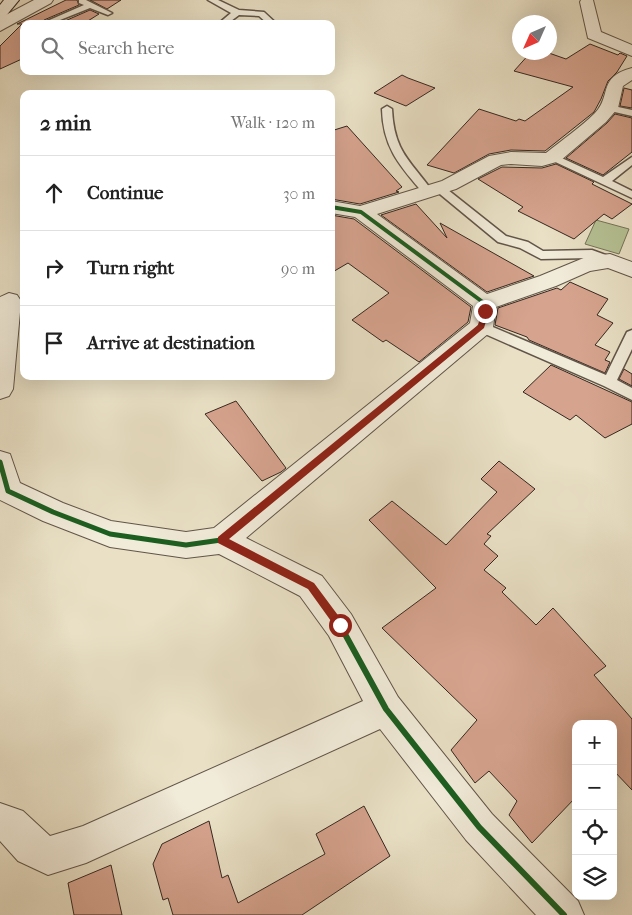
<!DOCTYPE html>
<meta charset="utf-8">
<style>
body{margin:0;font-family:"IM FELL French Canon",serif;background:#f6f6f6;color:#222}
.controls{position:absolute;right:15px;bottom:15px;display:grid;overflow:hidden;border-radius:10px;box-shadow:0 5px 20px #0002}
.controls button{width:45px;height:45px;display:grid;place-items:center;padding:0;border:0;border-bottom:1px solid #e0e0e0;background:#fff;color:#222;font:25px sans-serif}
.compass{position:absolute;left:512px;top:15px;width:45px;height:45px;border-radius:50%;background:#fff;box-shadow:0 5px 20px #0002;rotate:225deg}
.stop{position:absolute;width:15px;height:15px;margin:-11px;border:4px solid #8f2418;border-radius:50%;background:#fff}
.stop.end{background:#8f2418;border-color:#fff;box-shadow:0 1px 5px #0008}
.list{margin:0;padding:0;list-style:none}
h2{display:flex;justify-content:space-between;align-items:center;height:65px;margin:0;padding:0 20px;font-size:21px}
h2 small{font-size:16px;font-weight:400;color:#767676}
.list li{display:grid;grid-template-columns:32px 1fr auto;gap:15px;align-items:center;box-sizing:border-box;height:75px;padding:0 20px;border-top:1px solid #e0e0e0}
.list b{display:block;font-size:19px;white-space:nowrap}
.list em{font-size:16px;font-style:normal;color:#767676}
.icon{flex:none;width:28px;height:28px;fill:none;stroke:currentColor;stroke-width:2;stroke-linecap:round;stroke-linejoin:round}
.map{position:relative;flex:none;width:632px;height:915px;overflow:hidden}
.search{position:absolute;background:#fff;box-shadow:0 5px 20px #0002;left:20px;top:20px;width:315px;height:55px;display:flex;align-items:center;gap:12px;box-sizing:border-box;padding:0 18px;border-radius:10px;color:#767676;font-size:19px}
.panel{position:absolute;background:#fff;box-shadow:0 5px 20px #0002;left:20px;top:90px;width:315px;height:290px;border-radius:10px}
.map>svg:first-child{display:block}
.green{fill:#b6c295;stroke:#75745a}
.building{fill:#d6a38e;stroke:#342720}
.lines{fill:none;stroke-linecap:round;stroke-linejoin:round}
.service-casing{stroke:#615549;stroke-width:3}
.minor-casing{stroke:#615549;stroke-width:2}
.secondary-casing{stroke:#342720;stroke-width:2}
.service{fill:#f1ebd9;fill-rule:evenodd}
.minor{fill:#f1ebd9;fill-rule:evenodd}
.secondary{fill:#f1ebd9;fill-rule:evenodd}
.cycleway-far2-casing{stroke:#f1ebd9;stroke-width:6}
.cycleway-far1-casing{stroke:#f1ebd9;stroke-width:8}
.cycleway-casing{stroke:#f1ebd9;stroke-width:9}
.cycleway-far2{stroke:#1b5e20;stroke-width:4}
.cycleway-far1{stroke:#1b5e20;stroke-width:5}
.cycleway{stroke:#1b5e20;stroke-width:6}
.route{fill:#8f2418}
</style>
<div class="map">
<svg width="632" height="915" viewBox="0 0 632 915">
<rect width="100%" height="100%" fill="#e9e0c5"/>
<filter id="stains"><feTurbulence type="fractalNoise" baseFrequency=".004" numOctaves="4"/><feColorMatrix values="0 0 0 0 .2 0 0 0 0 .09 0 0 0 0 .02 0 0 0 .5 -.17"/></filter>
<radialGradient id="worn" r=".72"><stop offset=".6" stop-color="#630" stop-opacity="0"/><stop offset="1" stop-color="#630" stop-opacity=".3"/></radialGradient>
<!-- green -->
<path class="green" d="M596 220 629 229 619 254 585 244Z"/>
<!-- building -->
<g class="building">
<path d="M66 0H77L79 5 44 20V24H24V58L0 69V46L22 24H17Z"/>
<path d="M90 0H121L107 9Z"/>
<path d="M90 10 99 14 83 24H58Z"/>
<path d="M590 44 618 55 620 53 627 56 617 72 608 81 601 99 594 112 545 151 511 150 489 154 454 173 427 165 479 109 516 121 519 119 525 121 573 87 514 71 531 52H546L566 59Z"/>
<path d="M402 75 408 78 435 88 406 106 374 93Z"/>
<path d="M624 88 632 90V108L620 106Z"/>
<path d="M615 114 632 118V152L603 175 566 158 607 123Z"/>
<path d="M347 126 402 187 396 191 399 192 360 204 331 199V131Z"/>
<path d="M556 164 594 182 592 184 632 204 612 219 604 214 574 239 518 211 523 207 478 179 502 167 542 168Z"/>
<path d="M416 204 447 238 440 223 534 276 487 292 381 215Z"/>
<path d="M331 215 354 219 471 307 468 322 419 362 386 340 383 342 352 320 389 293 348 263 331 273Z"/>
<path d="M570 282 608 299 597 315 613 323 595 345 610 352 605 360 610 362 605 373 529 340 527 337 495 325 498 308 557 288 561 290Z"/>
<path d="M551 365 632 402V424L605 438 576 415 570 420 523 392Z"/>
<path d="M624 369 632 374V386L619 379Z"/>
<path d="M236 401 286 468 281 472 262 481 205 414Z"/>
<path d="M499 461 535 489 487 534 491 536 484 544 498 556 484 570 506 588 502 592 536 625 553 608 606 666 594 675 632 719V790L613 770V724H576V797L532 843 509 815 517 801 489 771 475 783 451 750 477 720 382 628 436 588 369 520 392 501 446 545 497 492 481 479Z"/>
<path d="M364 806 390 856 302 915H173L168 898 163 900 153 864 162 844 209 821 222 878 228 875 238 903 325 854 316 834Z"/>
<path d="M111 865 122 915H74L68 883Z"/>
</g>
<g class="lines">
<defs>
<g id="service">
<path d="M79 0H86L112 13 108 15 90 8 55 22 56 24H46L45 22 84 5 79 3Z"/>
<path d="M208 0H218L239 10 264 12 277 24H268L259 16 239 15 227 24H218L231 13Z"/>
<path d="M609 105 632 110V116L606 110V106Z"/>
<path d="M387 106 392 109C394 152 410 160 433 192L432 194H424C400 166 383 148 382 109Z"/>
<path d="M553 154 603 177 632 157V165L612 181 632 191V198L549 159 548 157Z"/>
<path d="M439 185 443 186 506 236 528 242 543 251 592 250 614 258 616 261 610 265 591 258 541 259 520 248 498 242 435 190 434 188 435 186Z"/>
<path d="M481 322 606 375 627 332 632 330V349L617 380 632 388V400L604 386 476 330 474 327 476 324Z"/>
</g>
<g id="minor">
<path d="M34 0H53L51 3 0 31V18Z"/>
<path d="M581 0H593L601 32 632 45V56L588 38 580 2Z"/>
<path d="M632 68V80L623 86 618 108 606 122 560 161 542 166 511 164 501 165 456 189 377 214 487 294 540 276 586 257 610 254 632 262V277L608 268 590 271 556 286 496 307 493 327 489 333 246 538 322 576 351 614 398 697 492 814 578 901 584 915H536L466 840 380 729 86 863 48 875 18 861 0 841V803L23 811 50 836 83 826 363 701 329 636 300 596 219 554 186 558 110 547 43 521 0 500V451L10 454 20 483 63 503 111 521 186 532 214 528 470 323 473 306 355 217 331 213V201L360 206 442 181 489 156 511 152 546 153C562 140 580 128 595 113 612 96 597 77 632 68Z"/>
<path d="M9 293 17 295 21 301 13 389 9 396 0 399V297Z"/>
</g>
<path id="secondary" d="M4 0H19L5 17 0 19V5Z"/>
</defs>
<!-- service casing -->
<use href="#service" class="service-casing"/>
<!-- minor casing -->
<use href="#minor" class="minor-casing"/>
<!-- secondary casing -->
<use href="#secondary" class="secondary-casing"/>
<!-- service -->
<use href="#service" class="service"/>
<!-- minor -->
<use href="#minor" class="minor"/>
<!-- secondary -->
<use href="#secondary" class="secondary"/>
<defs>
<path id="cycleway-far2" d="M331 207 361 212 484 303C487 326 475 332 458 346"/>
<g id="cycleway-far1">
<path d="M0 462 8 491 53 512 110 534 186 545 221 540 311 586 318 595"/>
<path d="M221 540 460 344"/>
</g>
<path id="cycleway" d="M317 594 340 625 386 709 479 827 564 915"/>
</defs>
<!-- cycleway-far2 casing -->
<use href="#cycleway-far2" class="cycleway-far2-casing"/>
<!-- cycleway-far1 casing -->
<use href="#cycleway-far1" class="cycleway-far1-casing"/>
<!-- cycleway casing -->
<use href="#cycleway" class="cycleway-casing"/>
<!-- cycleway-far2 -->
<use href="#cycleway-far2" class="cycleway-far2"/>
<!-- cycleway-far1 -->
<use href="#cycleway-far1" class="cycleway-far1"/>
<!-- cycleway -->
<use href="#cycleway" class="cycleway"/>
</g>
<!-- route -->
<path class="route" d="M485 308 489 311 484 328 229 539 314 583 343 622V628H336L308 589 218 543V537L478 325 482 311Z"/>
<rect width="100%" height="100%" filter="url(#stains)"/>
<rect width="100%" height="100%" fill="url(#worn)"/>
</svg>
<div class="controls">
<button>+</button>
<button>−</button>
<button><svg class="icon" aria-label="locate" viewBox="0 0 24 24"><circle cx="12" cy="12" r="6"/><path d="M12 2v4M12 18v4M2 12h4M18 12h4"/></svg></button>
<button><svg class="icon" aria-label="layers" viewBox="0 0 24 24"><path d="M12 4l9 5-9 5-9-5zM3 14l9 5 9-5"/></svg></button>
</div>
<svg class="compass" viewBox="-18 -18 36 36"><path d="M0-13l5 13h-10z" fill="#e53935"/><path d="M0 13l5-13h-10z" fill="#767676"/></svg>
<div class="stop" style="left:340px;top:625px"></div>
<div class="stop end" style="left:485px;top:311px"></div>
<div class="search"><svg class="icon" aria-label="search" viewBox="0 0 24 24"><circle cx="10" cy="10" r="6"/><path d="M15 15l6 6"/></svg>Search here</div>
<section class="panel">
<h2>2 min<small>Walk · 120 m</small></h2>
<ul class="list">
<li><svg class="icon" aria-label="ahead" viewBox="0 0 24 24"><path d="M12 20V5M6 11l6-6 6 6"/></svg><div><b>Continue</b></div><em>30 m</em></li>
<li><svg class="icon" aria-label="right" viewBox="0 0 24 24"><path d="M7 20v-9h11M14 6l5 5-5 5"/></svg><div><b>Turn right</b></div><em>90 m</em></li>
<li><svg class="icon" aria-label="arrive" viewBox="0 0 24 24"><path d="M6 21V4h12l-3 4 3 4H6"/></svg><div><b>Arrive at destination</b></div></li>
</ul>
</section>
</div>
